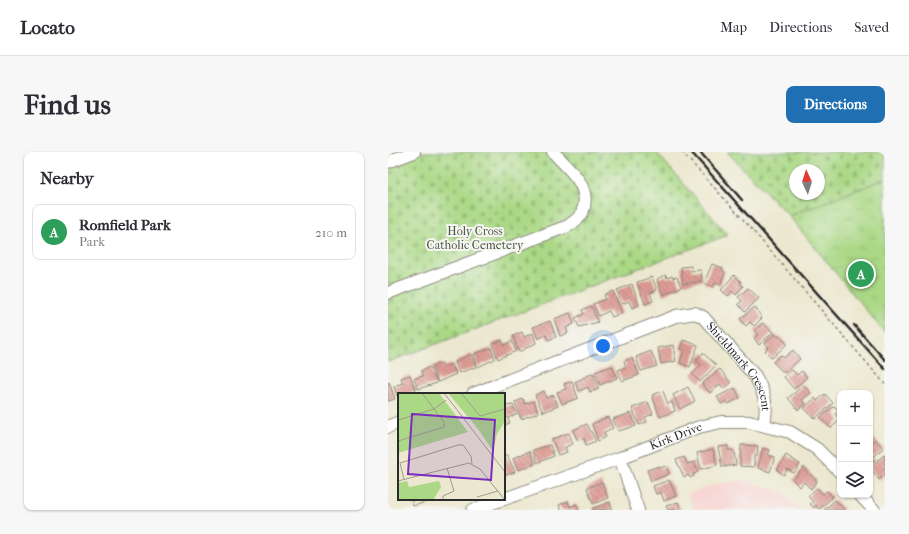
<!DOCTYPE html>
<meta charset="utf-8">
<style>
body{margin:0;font-family:"IM FELL French Canon",serif;background:#f7f7f7;color:#2b2b33}
.controls{position:absolute;right:12px;bottom:12px;display:grid;overflow:hidden;border-radius:8px;box-shadow:0 1px 3px #0004}
.controls button{width:36px;height:36px;display:grid;place-items:center;padding:0;border:0;border-bottom:1px solid #e1e1e2;background:#fff;color:#2b2b33;font:20px sans-serif}
.compass{position:absolute;left:401px;top:12px;width:36px;height:36px;border-radius:50%;background:#fff;box-shadow:0 1px 3px #0004;rotate:356deg}
.you{position:absolute;left:215px;top:194px;width:14px;height:14px;margin:-10px;border:3px solid #fff;border-radius:50%;background:#1a73e8;box-shadow:0 0 0 6px #1a73e833}
.badge{display:grid;place-items:center;width:26px;height:26px;border-radius:50%;background:#1f6fb2;color:#fff;font-size:13px;font-weight:700}
.pin{position:absolute;translate:-50% -50%;border:2px solid #fff;box-shadow:0 1px 4px #0006}
.list{margin:0;padding:0;list-style:none}
h2{display:flex;justify-content:space-between;align-items:center;height:52px;margin:0;padding:0 16px;font-size:17px}
h2 small{font-size:13px;font-weight:400;color:#7c7c81}
.list li{display:grid;grid-template-columns:26px 1fr auto;gap:12px;align-items:center;box-sizing:border-box;height:56px;margin:0 8px 8px;padding:0 8px;border:1px solid #e1e1e2;border-radius:8px}
.list b{display:block;font-size:15px;white-space:nowrap}
.list p{margin:0;font-size:13px;white-space:nowrap;color:#7c7c81}
.list em{font-size:13px;font-style:normal;color:#7c7c81}
.icon{flex:none;width:22px;height:22px;fill:none;stroke:currentColor;stroke-width:2;stroke-linecap:round;stroke-linejoin:round}
.map{position:relative;flex:none;width:497px;height:358px;overflow:hidden;border-radius:8px}
header{display:flex;align-items:center;gap:24px;box-sizing:border-box;height:56px;padding:0 20px;background:#fff;border-bottom:1px solid #e1e1e2}
header strong{font-size:19px}
nav{display:flex;gap:22px;margin-inline-start:auto;font-size:14px}
.intro{display:flex;align-items:center;justify-content:space-between;box-sizing:border-box;height:96px;padding:0 24px}
h1{margin:0;font-size:28px}
.button{padding:10px 18px;border-radius:8px;background:#1f6fb2;color:#fff;font-size:14px;font-weight:700}
main{display:flex;gap:24px;padding:0 24px}
aside{flex:1;background:#fff;border-radius:8px;box-shadow:0 1px 3px #0004}
.map>svg:first-child{display:block}
.built{fill:#f7d0ce}
.cemetery{fill:url(#cemetery-stones);stroke:#6a8258;fill-rule:evenodd}
.park{fill:url(#park-tufts);stroke:#6a8258}
.building{fill:url(#building-back-hatch)}
.lines{fill:none;stroke-linecap:round;stroke-linejoin:round}
.minor-casing{stroke:#8c8a7e;stroke-width:14}
.path{stroke:#8c8a7e;stroke-width:1.5;stroke-dasharray:3 3;stroke-linecap:butt}
.minor{stroke:#fff;stroke-width:12}
.rail{stroke:#2b2b2b;stroke-width:2.5}
.labels{text-anchor:middle;stroke-width:4;stroke-linejoin:round;paint-order:stroke}
.park-label{font-size:12px;fill:#4b5642;stroke:#f6f6f2}
.street-label{font-size:12px;fill:#2b2b2b;stroke:#f6f6f2}
.inset-road{fill:none;stroke:#9f9c8e;stroke-width:1}
.view{fill:#7b2cbf;fill-opacity:0.15;stroke:#7b2cbf;stroke-width:2}
.inset-edge{fill:none;stroke:#2b2b2b;stroke-width:2}
</style>
<header>
<strong>Locato</strong>
<nav><a>Map</a><a>Directions</a><a>Saved</a></nav>
</header>
<div class="intro"><h1>Find us</h1><a class="button">Directions</a></div>
<main>
<aside>
<h2>Nearby<small></small></h2>
<ul class="list">
<li><span class="badge" style="background:#2e9e5b">A</span><div><b>Romfield Park</b><p>Park</p></div><em>210 m</em></li>
</ul>
</aside>
<div class="map">
<svg width="497" height="358" viewBox="0 0 497 358">
<defs>
<pattern id="cemetery-stones" width="16" height="16" patternUnits="userSpaceOnUse"><rect width="16" height="16" fill="#aad885"/><path d="M2 7V4a2 2 0 0 1 4 0v3zM10 15v-3a2 2 0 0 1 4 0v3z" fill="#92ba73"/></pattern>
<pattern id="park-tufts" width="24" height="20" patternUnits="userSpaceOnUse"><rect width="24" height="20" fill="#aad885"/><path d="M3 7l-1-3M5 7V3M7 7l1-3M15 17l-1-3M17 17v-4M19 17l1-3" fill="none" stroke="#92ba73"/></pattern>
<pattern id="building-back-hatch" width="6" height="6" patternUnits="userSpaceOnUse"><rect width="6" height="6" fill="#de9c94"/><path d="M-1 5l2 2M0 0l6 6M5-1l2 2" fill="none" stroke="#b47f79"/></pattern>
</defs>
<rect width="100%" height="100%" fill="#f6f6f2"/>
<filter id="ink" filterUnits="userSpaceOnUse"><feTurbulence type="fractalNoise" baseFrequency=".025" numOctaves="2"/><feDisplacementMap in="SourceGraphic" scale="8" xChannelSelector="R" yChannelSelector="G"/><feConvolveMatrix kernelMatrix="1 2 1 2 8 2 1 2 1" color-interpolation-filters="sRGB"/></filter>
<filter id="wash" filterUnits="userSpaceOnUse"><feTurbulence type="fractalNoise" baseFrequency=".012" numOctaves="4" result="noise"/><feDisplacementMap in="SourceGraphic" scale="16" xChannelSelector="R" yChannelSelector="G"/><feGaussianBlur stdDeviation="0.9" result="paint"/><feColorMatrix in="noise" values="0 0 0 0 0 0 0 0 0 0 0 0 0 0 0 0 0 1.4 0 .05"/><feComposite in="paint" operator="in"/></filter>
<g filter="url(#wash)">
<rect width="100%" height="100%" fill="#ece8d0"/>
<!-- built -->
<path class="built" d="M354 328 393 339 414 358H306L299 342 325 333Z"/>
<!-- cemetery -->
<g class="cemetery">
<path d="M0 0H268L340 83 0 210Z"/>
<path d="M339 0H497V27L401 64ZM407 18H431V42H407Z"/>
</g>
<!-- park -->
<path class="park" d="M497 27V181L401 64Z"/>
<g id="blocks">
<!-- building -->
<g class="building">
<path d="M324 112 335 116 334 118 337 120 332 133 327 131 325 135 316 131Z"/>
<path d="M303 114 304 119 313 118 314 129 295 132 293 115Z"/>
<path d="M278 123 279 126 284 124 285 126 289 125 293 135 275 143 269 127Z"/>
<path d="M346 123 353 130 352 132 355 134 348 143 344 139 340 144 333 138Z"/>
<path d="M264 125 269 138 262 141 265 149 257 152 249 130Z"/>
<path d="M244 132 251 153 244 156 241 149 234 152 229 138Z"/>
<path d="M360 136 371 146 357 160 350 152 354 149 350 145Z"/>
<path d="M225 139 234 161 224 165 221 159 210 164 205 152 218 147 216 143Z"/>
<path d="M203 154 210 170 191 175 187 166 196 162 194 158Z"/>
<path d="M367 155 374 166 366 174 362 170 358 174 352 167Z"/>
<path d="M182 161 186 172 178 176 180 181 172 184 166 167Z"/>
<path d="M162 169 168 185 160 188 158 183 150 187 145 175Z"/>
<path d="M375 171 385 180 371 193 366 186 370 183 366 179Z"/>
<path d="M134 180 136 185 145 181 148 191 131 200 125 184Z"/>
<path d="M387 182 390 185 392 184 399 192 384 206 377 199 381 195 377 191Z"/>
<path d="M114 188 116 193 124 189 128 199 110 207 104 192Z"/>
<path d="M295 188 310 193 302 215 292 211 296 198 292 197Z"/>
<path d="M285 193 288 209 273 212 270 196Z"/>
<path d="M103 196 107 207 90 215 86 202Z"/>
<path d="M405 198 412 207 396 221 385 210 393 203 396 206Z"/>
<path d="M263 199 269 214 253 219 248 205Z"/>
<path d="M315 201 328 213 312 230 304 222 313 213 308 208Z"/>
<path d="M83 202 88 215 71 221 67 210Z"/>
<path d="M244 206 251 223 234 229 230 218 238 215 236 209Z"/>
<path d="M54 211 55 215 64 212 68 222 50 230 44 214Z"/>
<path d="M224 214 229 226 212 233 207 220Z"/>
<path d="M42 215 49 231 30 237 26 227 35 224 33 219Z"/>
<path d="M332 217 343 231 336 237 332 232 322 241 314 232Z"/>
<path d="M404 218 409 223 414 219 419 225 406 237 396 225Z"/>
<path d="M205 221 211 237 202 240 200 235 191 239 187 230Z"/>
<path d="M22 223 28 239 19 242H11L9 244 6 234 15 231 13 226Z"/>
<path d="M184 229 190 246 174 252 169 240 178 237 176 232Z"/>
<path d="M0 230H1L7 247 0 249Z"/>
<path d="M416 233 423 241 414 248 418 252 410 258 400 246Z"/>
<path d="M300 235 307 249 292 257 285 243Z"/>
<path d="M347 236 352 246 340 252 339 249 333 252 329 245Z"/>
<path d="M156 239 158 246 166 243 170 254 155 260 147 243Z"/>
<path d="M275 239 280 252 284 250 287 259 272 265 264 243Z"/>
<path d="M437 242 445 251 427 267 416 256 427 246 429 249Z"/>
<path d="M135 247 137 252 146 249 150 261 133 267 127 250Z"/>
<path d="M260 250 265 262 257 265 259 270 251 273 244 256Z"/>
<path d="M125 253 129 262 120 266 122 271 116 273V254Z"/>
<path d="M446 254 451 259 447 262 452 268 443 276 432 266Z"/>
<path d="M243 261 248 274 230 279 225 267Z"/>
<path d="M220 265 225 276 216 280 218 285 210 289 204 272Z"/>
<path d="M199 272 208 289 198 293 196 286 190 289 185 278Z"/>
<path d="M181 281 185 292 177 295 179 300 170 303 164 287Z"/>
<path d="M487 287 495 296 487 304 485 303 483 304 487 308 482 312V292Z"/>
<path d="M162 293 166 304 149 311 145 298Z"/>
<path d="M353 293 370 294 369 304H366V315L352 314Z"/>
<path d="M340 294V298H345L346 300 348 313 334 315 330 295Z"/>
<path d="M375 296 382 298 380 303 387 305 382 320 370 316Z"/>
<path d="M325 297 329 313 313 317 309 301Z"/>
<path d="M142 299 147 312 130 318 125 306Z"/>
<path d="M497 302V316L495 317 497 322 491 328 482 315Z"/>
<path d="M119 303 127 320 118 323 116 317V304Z"/>
<path d="M398 303 412 312 406 321 399 317 396 323 389 318Z"/>
<path d="M296 305 299 312 306 310 310 320 305 322 306 324 302 326 301 323 296 325 288 308Z"/>
<path d="M271 314 272 316 278 314 281 322 263 329 259 318Z"/>
<path d="M416 315 429 329 423 337 416 330 412 335 405 328Z"/>
<path d="M281 328 288 344 276 349 273 340 268 342 265 334Z"/>
<path d="M214 330 220 346 205 352 199 336Z"/>
<path d="M429 336 435 342 439 339 445 345 431 357 428 353 426 356 422 352 425 350 420 344Z"/>
<path d="M23 347H44L45 348 25 354Z"/>
<path d="M447 348 457 358H436Z"/>
<path d="M180 349 182 355 188 352 191 358H173L171 353Z"/>
<path d="M222 350 224 357 205 358V356Z"/>
<path d="M290 350 293 358H280L278 354Z"/>
</g>
</g>
</g>
<g filter="url(#ink)">
<use href="#blocks" fill-opacity="0" stroke="#8c8a7e" stroke-width="1"/>
<g class="lines">
<defs>
<g id="minor">
<path d="M0 10 26 0"/>
<path d="M0 141 180 74C184 71 192 66 194 61 205 35 181 17 165 0"/>
<path id="s1" d="M85 242 288 164 307 161 315 165 367 224C377 242 380 252 376 273"/>
<path d="M0 275 11 270"/>
<path d="M232 306 250 358"/>
<path d="M472 343 486 358"/>
<path id="s2" d="M116 347 232 306 311 275 333 270H361L402 280 429 297 452 320"/>
<path d="M85 358 115 347"/>
</g>
</defs>
<!-- minor casing -->
<use href="#minor" class="minor-casing"/>
<!-- path -->
<path class="path" d="M294 0 360 73 497 232"/>
<!-- minor -->
<use href="#minor" class="minor"/>
<!-- rail -->
<g class="rail">
<path d="M303 0 497 217"/>
<path d="M312 0 354 48"/>
<path d="M466 173 497 208"/>
</g>
</g>
</g>
<g class="labels">
<!-- park labels -->
<g class="park-label">
<text x="87" y="83">Holy Cross<tspan x="87" dy="14">Catholic Cemetery</tspan></text>
</g>
<!-- street labels -->
<g class="street-label">
<text dy="4" stroke="none"><textPath href="#s1" startOffset="308">Shieldmark Crescent</textPath></text>
<text dy="4" stroke="none"><textPath href="#s2" startOffset="183">Kirk Drive</textPath></text>
</g>
</g>
<!-- overview -->
<g transform="translate(10 241)">
<rect width="107" height="107" fill="#ece8d0"/>
<path d="M0 0H41L70 39 0 60ZM50 0H107V28L80 36Z" fill="#aad885"/>
<path d="M107 28 99 41 95 58 80 36ZM9 88 11 94 41 88 43 94 35 107H0V90Z" fill="#aad885"/>
<path class="inset-road" d="M46 0 107 79M63 0 82 23 107 16M0 27 36 16 48 7M0 48 46 34V29L24 0M6 86 2 70 60 52H65L73 63 74 71M0 88 71 70 82 76 107 107M79 104 100 98M45 107V103L56 98 49 75"/>
<path class="view" d="M14 21 97 27 93 87 10 81Z"/>
<rect width="107" height="107" class="inset-edge"/>
</g>
</svg>
<div class="controls">
<button>+</button>
<button>−</button>
<button><svg class="icon" aria-label="layers" viewBox="0 0 24 24"><path d="M12 4l9 5-9 5-9-5zM3 14l9 5 9-5"/></svg></button>
</div>
<svg class="compass" viewBox="-18 -18 36 36"><path d="M0-13l5 13h-10z" fill="#e53935"/><path d="M0 13l5-13h-10z" fill="#7c7c81"/></svg>
<div class="you"></div>
<div class="pin badge" style="left:473px;top:122px;background:#2e9e5b">A</div>
</div>
</main>
